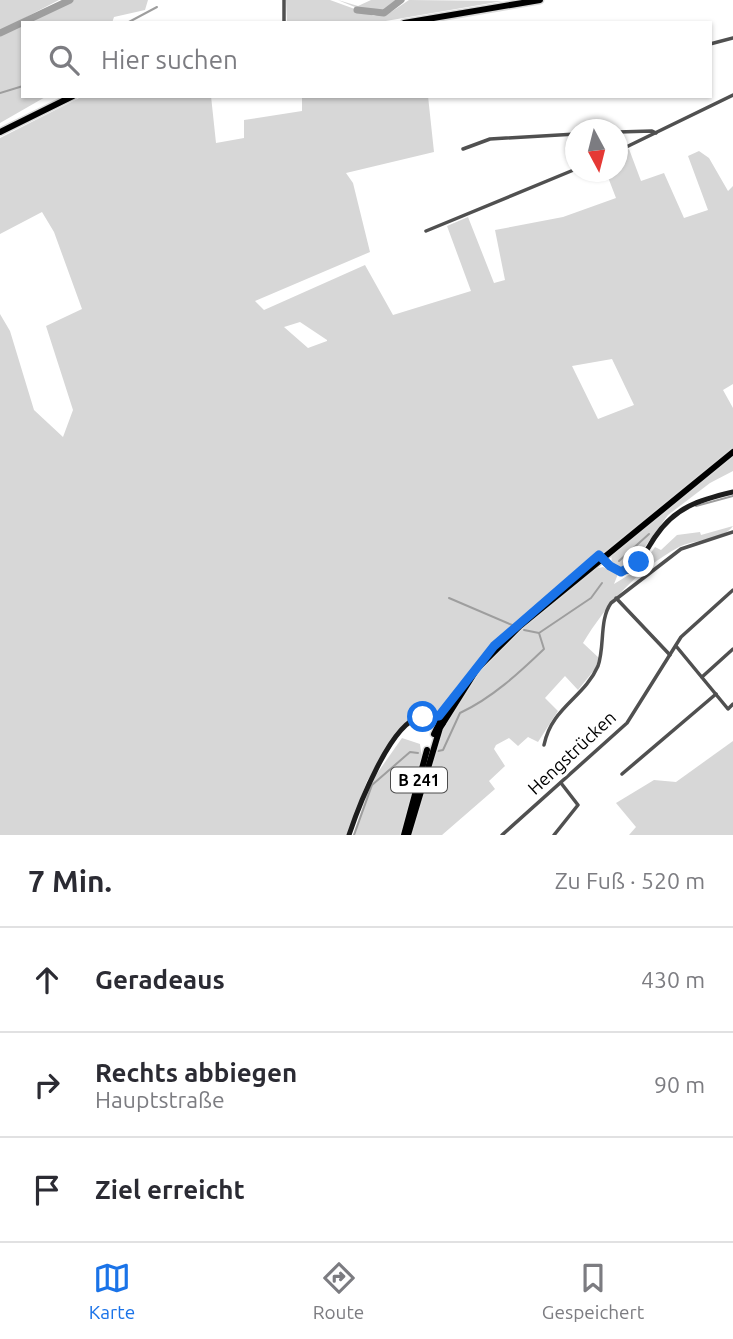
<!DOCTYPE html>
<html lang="de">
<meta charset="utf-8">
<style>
body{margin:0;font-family:Ubuntu,sans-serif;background:#f7f7f7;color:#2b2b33}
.compass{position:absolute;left:565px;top:119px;width:63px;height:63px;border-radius:50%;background:#fff;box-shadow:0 2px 5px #0004;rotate:173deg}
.stop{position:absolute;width:21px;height:21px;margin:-16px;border:5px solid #1a73e8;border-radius:50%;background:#fff}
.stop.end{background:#1a73e8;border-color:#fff;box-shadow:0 2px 7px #0008}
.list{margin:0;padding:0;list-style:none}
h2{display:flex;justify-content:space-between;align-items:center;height:91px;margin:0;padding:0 28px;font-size:30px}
h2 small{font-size:23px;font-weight:400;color:#7c7c81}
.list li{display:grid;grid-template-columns:46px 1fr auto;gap:21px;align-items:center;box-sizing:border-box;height:105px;padding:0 28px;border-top:2px solid #e1e1e2}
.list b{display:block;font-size:26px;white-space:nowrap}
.list p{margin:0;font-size:23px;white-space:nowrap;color:#7c7c81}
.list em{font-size:23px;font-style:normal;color:#7c7c81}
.icon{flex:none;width:38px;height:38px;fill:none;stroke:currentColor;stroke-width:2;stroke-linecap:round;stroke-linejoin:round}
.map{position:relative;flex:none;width:733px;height:835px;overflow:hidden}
.search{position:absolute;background:#fff;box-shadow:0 2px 5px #0004;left:21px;right:21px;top:21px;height:77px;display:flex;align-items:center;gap:18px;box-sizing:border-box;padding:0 24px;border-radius:0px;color:#7c7c81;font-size:26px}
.sheet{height:406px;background:#fff}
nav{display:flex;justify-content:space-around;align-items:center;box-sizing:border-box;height:98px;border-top:2px solid #e1e1e2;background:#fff;font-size:19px;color:#7c7c81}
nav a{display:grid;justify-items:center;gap:4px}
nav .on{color:#1a73e8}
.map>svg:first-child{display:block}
.green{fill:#d7d7d7;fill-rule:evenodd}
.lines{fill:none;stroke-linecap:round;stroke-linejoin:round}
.stream{stroke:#9e9e9e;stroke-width:2}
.river{stroke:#9e9e9e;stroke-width:7}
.primary-casing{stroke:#dbdbdb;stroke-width:9}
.street{stroke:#505050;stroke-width:3.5}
.secondary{stroke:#1d1d1d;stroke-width:5}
.primary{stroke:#000;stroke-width:6}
.route{stroke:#1a73e8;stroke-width:9}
.labels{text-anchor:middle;stroke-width:6;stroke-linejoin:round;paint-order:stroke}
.shield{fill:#fff;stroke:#4c4c4c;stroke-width:2}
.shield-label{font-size:16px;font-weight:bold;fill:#000}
.street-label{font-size:18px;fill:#000;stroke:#fff}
</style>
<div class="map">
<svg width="733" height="835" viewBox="0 0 733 835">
<rect width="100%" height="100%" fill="#fff"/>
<!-- green -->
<g class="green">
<path d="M0 0H59L9 26 12 29 23 24V96H47L0 123Z"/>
<path d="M72 0H148L145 10 114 17 112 23H26Z"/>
<path d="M286 0H330L374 16 391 12 409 0 503 1 374 23H287Z"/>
<path d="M338 0 358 6 371 0H405C381 18 363 11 338 0Z"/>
<path d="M83 96H211L216 143 244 138V120L302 111V96H428L434 152 346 173 353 183 370 252 255 301 264 310 365 265 393 315 471 291 447 226 468 217 494 283 505 280 495 230 563 217 616 198 606 172H618V154L629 149 641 181 664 173 684 218 708 210 688 156 699 151 709 158 728 191 733 186V384L723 390 733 408V449L518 621 457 686 440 713 434 716 419 715 407 722 367 781 347 835H0V314L10 331 34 410 63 437 73 410 46 326 82 309 54 232 42 212 0 234V138ZM300 322 327 340V341L308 348 284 327ZM612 359 634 405 598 419 572 366Z"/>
<path d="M733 455V471L710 483 668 515 631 566 622 569 612 564 611 553Z"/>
<path d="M733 526C725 539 693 540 679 547 638 569 606 605 583 643L599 658 595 669 578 690 565 676 545 698 558 711 538 742 528 737 518 746 509 738 496 745 494 749 505 766 489 781 495 789 442 835H411C422 799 429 762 444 727 472 660 539 614 594 569L603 567 618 574 614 584 640 568 655 547 661 550 677 535 700 532 701 535Z"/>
<path d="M402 738 420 744 422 759 402 835H353L371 782Z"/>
<path d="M733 741V835H629L636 827 616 803 654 780 676 782Z"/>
</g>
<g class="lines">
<!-- stream -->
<g class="stream">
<path d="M127 23 157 7"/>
<path d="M0 93 23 86"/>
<path d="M696 506 733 496"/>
<path d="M619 561 649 534"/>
<path d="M449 598 512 625"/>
<path d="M524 630 539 633"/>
<path d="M438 751 443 750 460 713C492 698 519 673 544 649L539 633 591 598 602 583"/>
<path d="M354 835 372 785 410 752 418 753"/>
</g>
<!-- river -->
<g class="river">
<path d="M357 10 384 13 401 0"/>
<path d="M0 33 70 0"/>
</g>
<defs>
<g id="primary">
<path d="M404 23 540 0"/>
<path d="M0 132 73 96"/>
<path d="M434 734 451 700"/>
<path d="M404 835 427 750"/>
<path d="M408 835 440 728 477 669 520 626 733 452"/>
</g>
</defs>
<!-- primary casing -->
<use href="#primary" class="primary-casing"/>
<!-- street -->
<g class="street">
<path d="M284 23V0"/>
<path d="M710 44 733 38"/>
<path d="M618 132 652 131 656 133"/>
<path d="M463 149 490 139 576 134"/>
<path d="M618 151 733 95"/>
<path d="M426 231 576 169"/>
<path d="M616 598 670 655"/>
<path d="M676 646 728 709 733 704"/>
<path d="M702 677 733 649"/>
<path d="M544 745C552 707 584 698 598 666 605 646 599 620 611 603L681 549 733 532"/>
<path d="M622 774 716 694"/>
<path d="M502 835 627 723 681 637 733 590"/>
<path d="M554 835 578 805 561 783"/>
</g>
<!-- secondary -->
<g class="secondary">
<path d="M599 555C604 566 616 573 628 571 641 563 647 549 655 537 675 507 699 500 733 492"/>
<path d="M349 835C358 808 391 721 421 717L443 724"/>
</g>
<!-- primary -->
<use href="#primary" class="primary"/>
</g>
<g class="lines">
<!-- route -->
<path class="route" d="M423 717 439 716 494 646 599 555 610 566 621 572 639 562"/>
</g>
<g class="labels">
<!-- shield labels -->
<rect class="shield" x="391" y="767.5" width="56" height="25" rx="5"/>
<g class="shield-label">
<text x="419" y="786">B 241</text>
</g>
<!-- street labels -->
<g class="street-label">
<text transform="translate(572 753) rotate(-43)" y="6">Hengstrücken</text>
</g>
</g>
</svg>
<svg class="compass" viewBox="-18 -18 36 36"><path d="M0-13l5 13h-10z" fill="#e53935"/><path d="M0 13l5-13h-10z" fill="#7c7c81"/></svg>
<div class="stop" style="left:423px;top:717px"></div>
<div class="stop end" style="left:639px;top:562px"></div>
<div class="search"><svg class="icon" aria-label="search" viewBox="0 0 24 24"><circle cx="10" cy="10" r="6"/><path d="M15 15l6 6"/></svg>Hier suchen</div>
</div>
<section class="sheet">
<h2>7 Min.<small>Zu Fuß · 520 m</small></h2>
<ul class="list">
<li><svg class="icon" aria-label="ahead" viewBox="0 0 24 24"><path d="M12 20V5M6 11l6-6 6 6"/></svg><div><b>Geradeaus</b></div><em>430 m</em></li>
<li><svg class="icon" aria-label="right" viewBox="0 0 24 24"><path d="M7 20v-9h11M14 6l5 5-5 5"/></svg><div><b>Rechts abbiegen</b><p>Hauptstraße</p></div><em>90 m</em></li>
<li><svg class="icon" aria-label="arrive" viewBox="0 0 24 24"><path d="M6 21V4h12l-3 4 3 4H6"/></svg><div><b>Ziel erreicht</b></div></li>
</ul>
</section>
<nav>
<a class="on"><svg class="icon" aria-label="map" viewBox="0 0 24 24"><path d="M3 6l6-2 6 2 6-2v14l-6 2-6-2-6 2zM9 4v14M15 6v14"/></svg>Karte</a>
<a><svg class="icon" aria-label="directions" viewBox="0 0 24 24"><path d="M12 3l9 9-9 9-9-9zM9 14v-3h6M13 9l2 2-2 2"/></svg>Route</a>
<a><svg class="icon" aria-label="saved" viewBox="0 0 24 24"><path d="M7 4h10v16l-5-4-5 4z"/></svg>Gespeichert</a>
</nav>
